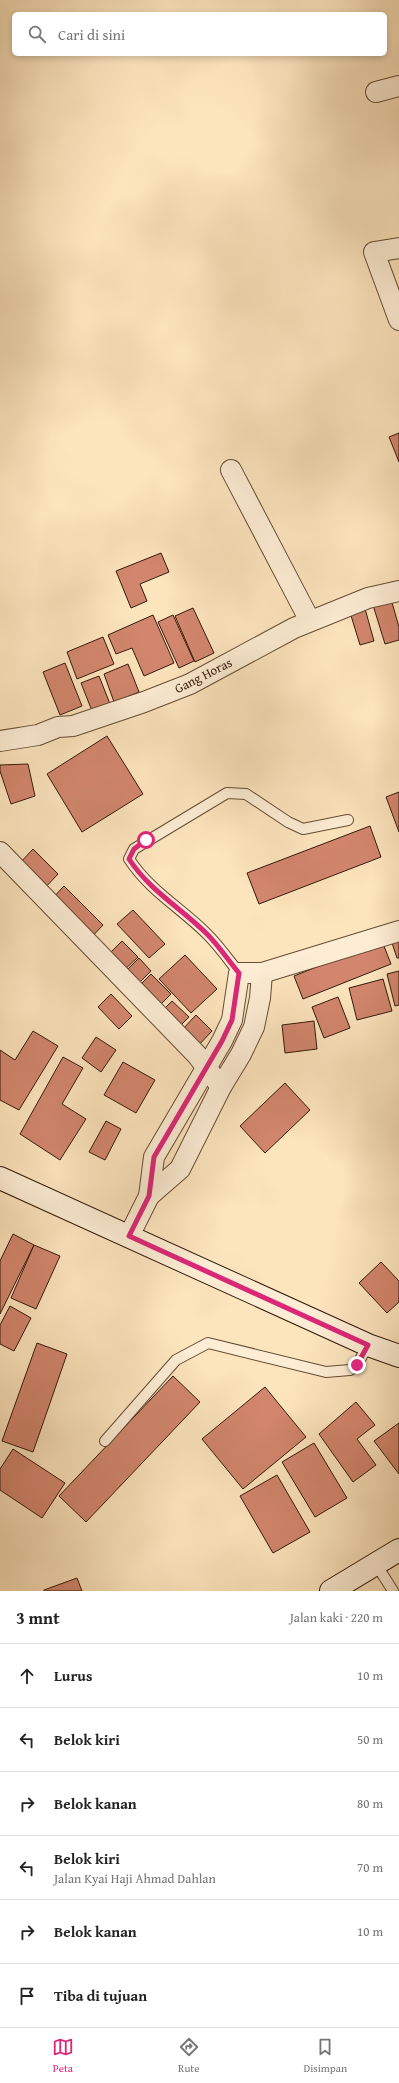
<!DOCTYPE html>
<html lang="id">
<meta charset="utf-8">
<style>
body{margin:0;font-family:"Gentium Book Plus",serif;background:#f2f2f2;color:#222}
.stop{position:absolute;width:12px;height:12px;margin:-9px;border:3px solid #db2777;border-radius:50%;background:#fff}
.stop.end{background:#db2777;border-color:#fff;box-shadow:0 1px 4px #0008}
.list{margin:0;padding:0;list-style:none}
h2{display:flex;justify-content:space-between;align-items:center;height:52px;margin:0;padding:0 16px;font-size:17px}
h2 small{font-size:13px;font-weight:400;color:#767676}
.list li{display:grid;grid-template-columns:26px 1fr auto;gap:12px;align-items:center;box-sizing:border-box;height:64px;padding:0 16px;border-top:1px solid #e0e0e0}
.list b{display:block;font-size:15px;white-space:nowrap}
.list p{margin:0;font-size:13px;white-space:nowrap;color:#767676}
.list em{font-size:13px;font-style:normal;color:#767676}
.icon{flex:none;width:22px;height:22px;fill:none;stroke:currentColor;stroke-width:2;stroke-linecap:round;stroke-linejoin:round}
.map{position:relative;flex:none;width:399px;height:1591px;overflow:hidden}
.search{position:absolute;background:#fff;box-shadow:0 2px 6px #0003;left:12px;right:12px;top:12px;height:44px;display:flex;align-items:center;gap:10px;box-sizing:border-box;padding:0 14px;border-radius:6px;color:#767676;font-size:15px}
.sheet{height:436px;background:#fff}
nav{display:flex;justify-content:space-around;align-items:center;box-sizing:border-box;height:56px;border-top:1px solid #e0e0e0;background:#fff;font-size:11px;color:#767676}
nav a{display:grid;justify-items:center;gap:2px}
nav .on{color:#db2777}
.map>svg:first-child{display:block}
.building{fill:#d2866e;stroke:#341b07}
.lines{fill:none;stroke-linecap:round;stroke-linejoin:round}
.lane-casing{stroke:#664d34;stroke-width:12}
.street-casing{stroke:#664d34;stroke-width:22}
.secondary-casing{stroke:#341b07;stroke-width:24}
.lane{stroke:#fdedd4;stroke-width:10}
.street{stroke:#fdedd4;stroke-width:20}
.secondary{stroke:#fdedd4;stroke-width:22}
.route{stroke:#db2777;stroke-width:5}
.labels{text-anchor:middle;stroke-width:4;stroke-linejoin:round;paint-order:stroke}
.street-label{font-size:13px;fill:#341b07;stroke:#fdedd4}
</style>
<div class="map">
<svg width="399" height="1591" viewBox="0 0 399 1591">
<rect width="100%" height="100%" fill="#fce4bd"/>
<filter id="stains"><feTurbulence type="fractalNoise" baseFrequency=".005" numOctaves="4"/><feColorMatrix values="0 0 0 0 .2 0 0 0 0 .09 0 0 0 0 .02 0 0 0 .5 -.17"/></filter>
<radialGradient id="worn" r=".72"><stop offset=".6" stop-color="#630" stop-opacity="0"/><stop offset="1" stop-color="#630" stop-opacity=".3"/></radialGradient>
<!-- building -->
<g class="building">
<path d="M399 433V462L389 437Z"/>
<path d="M161 553 169 572 140 584 147 601 131 608 116 571Z"/>
<path d="M391 599 399 627V640L385 644 373 605Z"/>
<path d="M364 605 374 641 360 645 349 609Z"/>
<path d="M193 608 214 653 195 662 175 616Z"/>
<path d="M153 615 174 663 144 676 132 648 116 654 108 635Z"/>
<path d="M173 615 194 661 179 668 158 622Z"/>
<path d="M103 637 114 664 77 679 67 652Z"/>
<path d="M65 663 82 706 60 715 43 672Z"/>
<path d="M128 664 139 692 114 702 104 674Z"/>
<path d="M99 676 112 709 94 716 81 683Z"/>
<path d="M107 736 143 794 82 832 47 774Z"/>
<path d="M28 764 35 796 11 804 0 771V765Z"/>
<path d="M399 792V832L386 797Z"/>
<path d="M370 826 381 857 259 904 247 873Z"/>
<path d="M33 849 58 874 43 890 18 865Z"/>
<path d="M64 886 103 925 88 941 50 901Z"/>
<path d="M133 910 165 944 149 958 117 924Z"/>
<path d="M399 938V958H397L391 940Z"/>
<path d="M122 941 138 957 120 974 105 958Z"/>
<path d="M382 941 391 964 303 999 294 976Z"/>
<path d="M185 955 217 989 191 1013 159 979Z"/>
<path d="M139 958 151 971 134 988 122 975Z"/>
<path d="M399 971V1005L395 1006 387 974Z"/>
<path d="M151 974 171 994 155 1010 135 990Z"/>
<path d="M383 979 392 1011 357 1020 349 988Z"/>
<path d="M111 994 132 1016 119 1029 98 1007Z"/>
<path d="M338 997 350 1028 324 1038 312 1007Z"/>
<path d="M172 1001 189 1017 176 1030 159 1014Z"/>
<path d="M196 1015 212 1031 196 1048 180 1032Z"/>
<path d="M314 1021 317 1049 285 1053 282 1025Z"/>
<path d="M33 1031 58 1046 19 1110 0 1100V1050L15 1060Z"/>
<path d="M96 1037 116 1050 101 1072 82 1058Z"/>
<path d="M63 1057 83 1068 62 1104 86 1119 60 1160 20 1134Z"/>
<path d="M123 1062 155 1080 136 1113 104 1095Z"/>
<path d="M285 1083 310 1110 265 1153 240 1126Z"/>
<path d="M106 1121 121 1129 105 1160 89 1152Z"/>
<path d="M13 1234 34 1245 0 1314V1261Z"/>
<path d="M34 1245 60 1256 36 1309 11 1298Z"/>
<path d="M381 1262 399 1281V1302L387 1313 359 1283Z"/>
<path d="M10 1306 31 1318 14 1351 0 1344V1325Z"/>
<path d="M37 1343 67 1354 33 1452 2 1441Z"/>
<path d="M173 1376 200 1402 86 1522 59 1496Z"/>
<path d="M265 1387 306 1437 243 1489 202 1439Z"/>
<path d="M356 1402 375 1425 357 1439 376 1465 353 1482 319 1434Z"/>
<path d="M399 1423V1474L374 1441Z"/>
<path d="M314 1443 347 1498 315 1517 282 1462Z"/>
<path d="M13 1449 65 1483 42 1518 0 1490V1469Z"/>
<path d="M277 1475 310 1532 273 1553 240 1496Z"/>
<path d="M77 1578 82 1591H44V1590Z"/>
</g>
<g class="lines">
<defs>
<g id="lane">
<path d="M239 973C229 960 219 946 207 934 181 908 150 891 129 859L134 849 227 793 246 794 288 822 303 829 348 820"/>
<path d="M105 1441 176 1360 208 1343 326 1372 350 1370 357 1365 368 1345"/>
<path d="M376 1564 393 1591"/>
</g>
<g id="street">
<path d="M376 92 399 86"/>
<path d="M399 248 374 252 399 320"/>
<path d="M231 470 310 621"/>
<path d="M0 741 38 735 58 727 73 726 144 702 190 684 294 628 368 598 399 591"/>
<path d="M0 852 197 1055 221 1087"/>
<path d="M149 1196 180 1169 221 1087 241 1054 254 1027 260 998 262 973"/>
<path d="M129 1236 149 1196 154 1157 222 1041 232 1020 239 973H262L399 931"/>
</g>
<g id="secondary">
<path d="M0 1178 368 1345 399 1356"/>
<path d="M331 1591 399 1550"/>
</g>
</defs>
<!-- lane casing -->
<use href="#lane" class="lane-casing"/>
<!-- street casing -->
<use href="#street" class="street-casing"/>
<!-- secondary casing -->
<use href="#secondary" class="secondary-casing"/>
<!-- lane -->
<use href="#lane" class="lane"/>
<!-- street -->
<use href="#street" class="street"/>
<!-- secondary -->
<use href="#secondary" class="secondary"/>
</g>
<g class="lines">
<!-- route -->
<path class="route" d="M146 840 134 849 129 859C150 891 181 908 207 934 219 946 228 960 239 973L232 1020 222 1041 154 1157 149 1196 129 1236 368 1345 357 1365"/>
</g>
<g class="labels">
<!-- street labels -->
<g class="street-label">
<text transform="translate(203 675) rotate(-27)" y="5">Gang Horas</text>
</g>
</g>
<rect width="100%" height="100%" filter="url(#stains)"/>
<rect width="100%" height="100%" fill="url(#worn)"/>
</svg>
<div class="stop" style="left:146px;top:840px"></div>
<div class="stop end" style="left:357px;top:1365px"></div>
<div class="search"><svg class="icon" aria-label="search" viewBox="0 0 24 24"><circle cx="10" cy="10" r="6"/><path d="M15 15l6 6"/></svg>Cari di sini</div>
</div>
<section class="sheet">
<h2>3 mnt<small>Jalan kaki · 220 m</small></h2>
<ul class="list">
<li><svg class="icon" aria-label="ahead" viewBox="0 0 24 24"><path d="M12 20V5M6 11l6-6 6 6"/></svg><div><b>Lurus</b></div><em>10 m</em></li>
<li><svg class="icon" aria-label="left" viewBox="0 0 24 24"><path d="M17 20v-9H6M10 6l-5 5 5 5"/></svg><div><b>Belok kiri</b></div><em>50 m</em></li>
<li><svg class="icon" aria-label="right" viewBox="0 0 24 24"><path d="M7 20v-9h11M14 6l5 5-5 5"/></svg><div><b>Belok kanan</b></div><em>80 m</em></li>
<li><svg class="icon" aria-label="left" viewBox="0 0 24 24"><path d="M17 20v-9H6M10 6l-5 5 5 5"/></svg><div><b>Belok kiri</b><p>Jalan Kyai Haji Ahmad Dahlan</p></div><em>70 m</em></li>
<li><svg class="icon" aria-label="right" viewBox="0 0 24 24"><path d="M7 20v-9h11M14 6l5 5-5 5"/></svg><div><b>Belok kanan</b></div><em>10 m</em></li>
<li><svg class="icon" aria-label="arrive" viewBox="0 0 24 24"><path d="M6 21V4h12l-3 4 3 4H6"/></svg><div><b>Tiba di tujuan</b></div></li>
</ul>
</section>
<nav>
<a class="on"><svg class="icon" aria-label="map" viewBox="0 0 24 24"><path d="M3 6l6-2 6 2 6-2v14l-6 2-6-2-6 2zM9 4v14M15 6v14"/></svg>Peta</a>
<a><svg class="icon" aria-label="directions" viewBox="0 0 24 24"><path d="M12 3l9 9-9 9-9-9zM9 14v-3h6M13 9l2 2-2 2"/></svg>Rute</a>
<a><svg class="icon" aria-label="saved" viewBox="0 0 24 24"><path d="M7 4h10v16l-5-4-5 4z"/></svg>Disimpan</a>
</nav>
